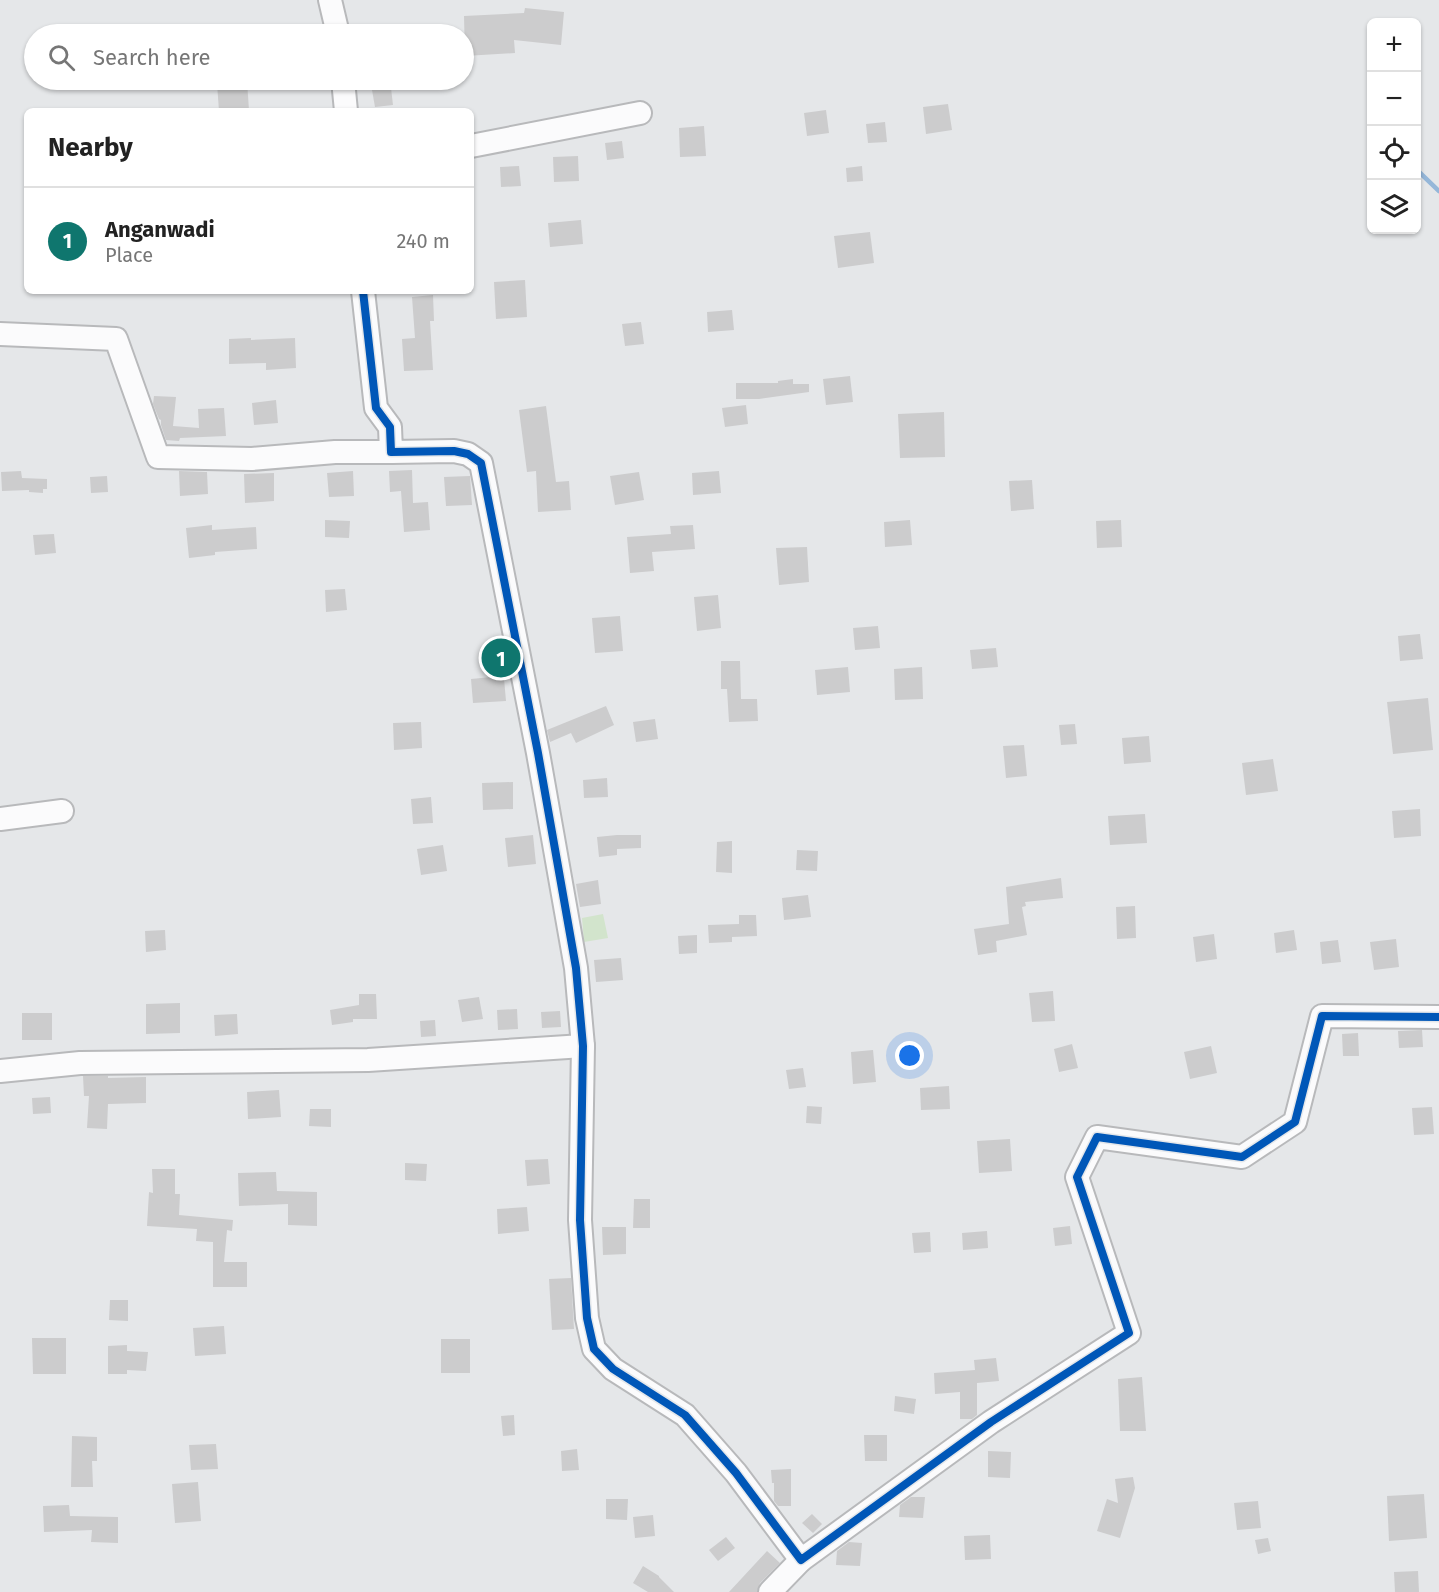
<!DOCTYPE html>
<meta charset="utf-8">
<style>
body{margin:0;font-family:"Fira Sans",sans-serif;background:#f2f2f2;color:#222}
.controls{position:absolute;right:18px;top:18px;display:grid;overflow:hidden;border-radius:9px;box-shadow:0 2px 4px #0004}
.controls button{width:54px;height:54px;display:grid;place-items:center;padding:0;border:0;border-bottom:2px solid #e0e0e0;background:#fff;color:#222;font:30px sans-serif}
.you{position:absolute;left:910px;top:1056px;width:21px;height:21px;margin:-15px;border:4px solid #fff;border-radius:50%;background:#1a73e8;box-shadow:0 0 0 9px #1a73e833}
.badge{display:grid;place-items:center;width:39px;height:39px;border-radius:50%;background:#0f766e;color:#fff;font-size:20px;font-weight:700}
.pin{position:absolute;translate:-50% -50%;border:3px solid #fff;box-shadow:0 2px 6px #0006}
.list{margin:0;padding:0;list-style:none}
h2{display:flex;justify-content:space-between;align-items:center;height:78px;margin:0;padding:0 24px;font-size:26px}
h2 small{font-size:20px;font-weight:400;color:#767676}
.list li{display:grid;grid-template-columns:39px 1fr auto;gap:18px;align-items:center;box-sizing:border-box;height:108px;padding:0 24px;border-top:2px solid #e0e0e0}
.list b{display:block;font-size:22px;white-space:nowrap}
.list p{margin:0;font-size:20px;white-space:nowrap;color:#767676}
.list em{font-size:20px;font-style:normal;color:#767676}
.icon{flex:none;width:33px;height:33px;fill:none;stroke:currentColor;stroke-width:2;stroke-linecap:round;stroke-linejoin:round}
.map{position:relative;flex:none;width:1439px;height:1592px;overflow:hidden}
.search{position:absolute;background:#fff;box-shadow:0 2px 4px #0004;left:24px;top:24px;width:450px;height:66px;display:flex;align-items:center;gap:15px;box-sizing:border-box;padding:0 21px;border-radius:33px;color:#767676;font-size:22px}
.panel{position:absolute;background:#fff;box-shadow:0 2px 4px #0004;left:24px;top:108px;width:450px;height:186px;border-radius:9px}
.map>svg:first-child{display:block}
.green{fill:#d2e4cc}
.lines{fill:none;stroke-linecap:round;stroke-linejoin:round}
.stream{stroke:#95b7d9;stroke-width:4.5}
.building{fill:#cccccd}
.minor-casing{stroke:#b8b9bb;stroke-width:26}
.minor{stroke:#fbfbfc;stroke-width:22}
.cycleway-casing{stroke:#e4e7ea;stroke-width:11}
.cycleway{stroke:#0057b8;stroke-width:8}
</style>
<div class="map">
<svg width="1439" height="1592" viewBox="0 0 1439 1592">
<rect width="100%" height="100%" fill="#e5e7e9"/>
<!-- green -->
<path class="green" d="M603 914 608 938 584 942 582 918Z"/>
<g class="lines">
<!-- stream -->
<path class="stream" d="M1416 169 1439 191"/>
</g>
<!-- building -->
<g class="building">
<path d="M525 8 564 12 561 45 514 40 515 53 465 56 464 16 524 13Z"/>
<path d="M247 80 249 111H219L217 83Z"/>
<path d="M391 88 393 105 375 107 372 90Z"/>
<path d="M948 104 952 130 926 134 923 107Z"/>
<path d="M826 110 829 133 807 136 804 113Z"/>
<path d="M885 122 887 142 868 143 866 124Z"/>
<path d="M704 126 706 156 680 157 679 128Z"/>
<path d="M622 141 624 158 607 160 605 143Z"/>
<path d="M578 156 579 181 554 182 553 157Z"/>
<path d="M519 166 521 186 501 187 500 167Z"/>
<path d="M862 166 863 181 847 182 846 168Z"/>
<path d="M581 220 583 244 550 247 548 223Z"/>
<path d="M870 232 874 263 838 268 834 236Z"/>
<path d="M525 280 527 317 496 319 494 282Z"/>
<path d="M433 295 434 321H430L433 370 404 371 402 339 415 338 412 297Z"/>
<path d="M732 310 734 330 708 332 707 312Z"/>
<path d="M641 322 644 344 625 346 622 324Z"/>
<path d="M251 338V340L295 338 296 368 266 370V363L229 364V339Z"/>
<path d="M850 376 853 402 826 405 823 379Z"/>
<path d="M793 379V384H809V392L759 399H736V383H778V381Z"/>
<path d="M154 396 176 397 173 426 199 428 198 409 224 408 226 436 180 438 179 441 166 440 161 425V420L159 419 153 404Z"/>
<path d="M276 400 278 423 254 425 252 403Z"/>
<path d="M746 405 748 424 725 427 722 408Z"/>
<path d="M546 406 556 482 569 481 571 510 538 512 536 471 527 472 519 410Z"/>
<path d="M944 412 945 457 900 458 898 414Z"/>
<path d="M412 470 413 503 428 502 430 530 404 532 401 491 390 492 389 471Z"/>
<path d="M21 471 22 478 47 479V489H43V493L29 492V490L2 491 1 472Z"/>
<path d="M179 471 207 472 208 494 180 496Z"/>
<path d="M353 471 354 496 329 497 327 473Z"/>
<path d="M719 471 721 493 693 495 692 473Z"/>
<path d="M639 472 644 500 615 505 610 476Z"/>
<path d="M274 473V501L245 503 244 474Z"/>
<path d="M107 476 108 492 91 493 90 477Z"/>
<path d="M470 476 472 505 446 506 444 477Z"/>
<path d="M1032 480 1034 509 1011 511 1009 481Z"/>
<path d="M325 520 350 521 349 538 325 537Z"/>
<path d="M910 520 912 545 885 547 884 522Z"/>
<path d="M1121 520 1122 547 1097 548 1096 521Z"/>
<path d="M212 525V530L256 527 257 549 215 552V555L189 558 186 528Z"/>
<path d="M693 525 695 549 652 552 654 571 630 573 627 537 671 534 670 526Z"/>
<path d="M54 534 56 553 35 555 33 535Z"/>
<path d="M807 547 809 582 779 585 776 548Z"/>
<path d="M345 589 347 610 326 612 325 590Z"/>
<path d="M718 595 721 628 697 631 694 597Z"/>
<path d="M620 616 623 651 595 653 592 618Z"/>
<path d="M878 626 880 648 855 650 853 628Z"/>
<path d="M1420 634 1423 659 1400 661 1398 636Z"/>
<path d="M493 646H502L504 648 507 667H503L506 701 473 703 471 679 492 677Z"/>
<path d="M996 648 998 667 972 669 970 650Z"/>
<path d="M721 661H740L741 699H757L758 721 729 722 727 689H721Z"/>
<path d="M848 667 850 692 817 695 815 670Z"/>
<path d="M922 667 923 699 895 700 894 669Z"/>
<path d="M1428 698 1433 750 1393 754 1387 702Z"/>
<path d="M606 706 614 725 576 743 571 733 550 742 547 730Z"/>
<path d="M655 719 658 739 636 742 633 722Z"/>
<path d="M421 722 422 748 394 750 393 723Z"/>
<path d="M1075 724 1077 744 1061 745 1059 725Z"/>
<path d="M1149 736 1151 762 1124 764 1122 738Z"/>
<path d="M1024 745 1027 776 1006 778 1003 746Z"/>
<path d="M1273 759 1278 791 1246 795 1242 763Z"/>
<path d="M607 778 608 797 584 798 583 780Z"/>
<path d="M513 782V809L483 810 482 783Z"/>
<path d="M431 797 433 823 413 824 411 799Z"/>
<path d="M1420 809 1421 836 1394 838 1392 811Z"/>
<path d="M1145 814 1147 843 1110 845 1108 816Z"/>
<path d="M533 835 536 864 508 867 505 838Z"/>
<path d="M617 835H641V848L617 849V855L599 857 597 837Z"/>
<path d="M732 841V873L716 872 717 842Z"/>
<path d="M443 845 447 871 421 875 417 849Z"/>
<path d="M797 850 818 851 817 871 796 870Z"/>
<path d="M1061 878 1063 898 1025 902 1026 906 1022 907 1027 935 996 941 997 952 978 955 974 929 1009 924 1006 887Z"/>
<path d="M598 880 601 904 580 907 576 884Z"/>
<path d="M808 895 811 917 784 920 782 898Z"/>
<path d="M1135 906 1136 938 1117 939 1116 907Z"/>
<path d="M739 915H756L757 936 732 937V942L709 943 708 925 739 924Z"/>
<path d="M165 930 166 950 146 952 145 931Z"/>
<path d="M1294 930 1297 950 1276 953 1274 933Z"/>
<path d="M1214 934 1217 959 1196 962 1193 937Z"/>
<path d="M697 935V953L679 954 678 936Z"/>
<path d="M1396 939 1399 967 1374 970 1370 942Z"/>
<path d="M1338 940 1341 962 1322 964 1320 942Z"/>
<path d="M621 958 623 980 596 982 594 960Z"/>
<path d="M1053 991 1055 1021 1032 1022 1029 993Z"/>
<path d="M359 994H376L377 1019H353V1022L332 1025 330 1010 359 1005Z"/>
<path d="M479 997 483 1019 462 1022 458 1000Z"/>
<path d="M180 1003V1033L146 1034V1004Z"/>
<path d="M517 1009 518 1029 498 1030 497 1010Z"/>
<path d="M560 1011 561 1027 542 1028 541 1012Z"/>
<rect x="22" y="1013" width="30" height="27"/>
<path d="M237 1014 238 1034 215 1036 214 1015Z"/>
<path d="M435 1020 436 1036 421 1037 420 1021Z"/>
<path d="M1422 1030 1423 1047 1399 1048 1398 1031Z"/>
<path d="M1358 1033 1359 1056H1343L1342 1034Z"/>
<path d="M1072 1044 1078 1068 1059 1072 1054 1049Z"/>
<path d="M1211 1046 1217 1073 1190 1079 1184 1052Z"/>
<path d="M873 1050 876 1082 853 1084 851 1052Z"/>
<path d="M803 1068 806 1087 789 1089 786 1070Z"/>
<path d="M83 1076H108V1078L146 1077V1103L108 1104 107 1129 87 1128 89 1096H84Z"/>
<path d="M949 1086 950 1109 921 1110 920 1088Z"/>
<path d="M279 1090 281 1117 248 1119 247 1092Z"/>
<path d="M50 1097 51 1113 33 1114 32 1098Z"/>
<path d="M807 1106 822 1107 821 1124 806 1123Z"/>
<path d="M1432 1107 1434 1134 1414 1135 1412 1108Z"/>
<path d="M310 1109H331V1127L309 1126Z"/>
<path d="M1010 1139 1012 1171 979 1173 977 1141Z"/>
<path d="M548 1159 550 1184 527 1186 525 1160Z"/>
<path d="M405 1163 427 1164 426 1181 405 1180Z"/>
<path d="M152 1169H175V1194H180L179 1215 233 1220 232 1231 227 1230 224 1262H247V1287H213V1242L196 1241 197 1229 147 1226 149 1192 153 1193Z"/>
<path d="M276 1172 277 1191 317 1192V1226L288 1225V1204L239 1206 238 1173Z"/>
<path d="M634 1199H650V1228H633Z"/>
<path d="M527 1207 529 1231 498 1234 497 1209Z"/>
<path d="M1070 1226 1072 1244 1055 1246 1053 1228Z"/>
<path d="M602 1227H626V1254L603 1255Z"/>
<path d="M987 1231 988 1248 963 1250 962 1233Z"/>
<path d="M930 1232 931 1252 914 1253 912 1233Z"/>
<path d="M571 1278 574 1329 552 1330 549 1279Z"/>
<path d="M110 1300H128V1321L109 1320Z"/>
<path d="M224 1326 226 1354 195 1356 193 1328Z"/>
<path d="M32 1338H66V1374H33Z"/>
<rect x="441" y="1339" width="29" height="34"/>
<path d="M127 1345V1351L148 1352 146 1371 127 1370V1374H108V1346Z"/>
<path d="M996 1358 999 1381 977 1383V1415L972 1419H960V1392L935 1394 934 1373 975 1370 974 1360Z"/>
<path d="M1142 1377 1146 1431H1120L1118 1379Z"/>
<path d="M895 1396 916 1399 914 1414 894 1411Z"/>
<path d="M514 1415 515 1435 503 1436 501 1416Z"/>
<path d="M864 1435H887V1461H865Z"/>
<path d="M72 1436 97 1437V1461H92L93 1487H71Z"/>
<path d="M216 1444 218 1469 191 1470 189 1445Z"/>
<path d="M577 1449 579 1470 562 1471 561 1451Z"/>
<path d="M988 1451 1011 1452 1010 1478 988 1477Z"/>
<path d="M791 1469V1506H778L774 1501V1483H772L771 1470Z"/>
<path d="M1133 1477 1135 1488 1120 1538 1097 1531 1107 1499 1118 1503 1115 1479Z"/>
<path d="M198 1482 201 1521 175 1523 172 1484Z"/>
<path d="M1424 1494 1427 1538 1389 1541 1387 1496Z"/>
<path d="M911 1497H925L923 1518 899 1517 900 1505Z"/>
<path d="M606 1499H628L627 1520 606 1519Z"/>
<path d="M1258 1501 1261 1528 1237 1530 1234 1503Z"/>
<path d="M69 1505 70 1516 118 1517V1543L91 1542 92 1530 44 1532 43 1506Z"/>
<path d="M812 1514 822 1524 813 1533 802 1523Z"/>
<path d="M653 1515 655 1536 635 1538 633 1517Z"/>
<path d="M990 1535 991 1559 965 1560 964 1536Z"/>
<path d="M726 1537 735 1548 718 1561 709 1550Z"/>
<path d="M1268 1538 1271 1551 1258 1554 1255 1540Z"/>
<path d="M849 1542 862 1543 860 1566 836 1565 837 1551Z"/>
<path d="M767 1551 780 1563 760 1583 757 1592H729Z"/>
<path d="M643 1566 659 1576V1577L674 1592H648L633 1583Z"/>
<path d="M1418 1571 1419 1592H1395L1394 1572Z"/>
</g>
<g class="lines">
<defs>
<g id="minor">
<path d="M330 0 338 34"/>
<path d="M343 80 346 111"/>
<path d="M471 146 640 113"/>
<path d="M363 291 376 408 390 427 391 452 454 451 468 454 481 463 538 753 576 968 583 1046 580 1220 587 1318 594 1349 613 1369 685 1415 736 1473 801 1560 991 1422 1129 1333 1077 1177 1097 1137 1242 1157 1295 1122 1322 1016 1439 1017"/>
<path d="M0 334 116 339 158 457 252 459 335 452H391"/>
<path d="M0 819 62 811"/>
<path d="M0 1071 80 1063 368 1060 583 1046"/>
<path d="M770 1592 801 1560"/>
</g>
</defs>
<!-- minor casing -->
<use href="#minor" class="minor-casing"/>
<!-- minor -->
<use href="#minor" class="minor"/>
<defs>
<path id="cycleway" d="M363 291 376 408 390 427 391 452 454 451 468 454 481 463 538 753 576 968 583 1046 580 1220 587 1318 594 1349 613 1369 685 1415 736 1473 801 1560 991 1422 1129 1333 1077 1177 1097 1137 1242 1157 1295 1122 1322 1016 1439 1017"/>
</defs>
<!-- cycleway casing -->
<use href="#cycleway" class="cycleway-casing"/>
<!-- cycleway -->
<use href="#cycleway" class="cycleway"/>
</g>
</svg>
<div class="controls">
<button>+</button>
<button>−</button>
<button><svg class="icon" aria-label="locate" viewBox="0 0 24 24"><circle cx="12" cy="12" r="6"/><path d="M12 2v4M12 18v4M2 12h4M18 12h4"/></svg></button>
<button><svg class="icon" aria-label="layers" viewBox="0 0 24 24"><path d="M12 4l9 5-9 5-9-5zM3 14l9 5 9-5"/></svg></button>
</div>
<div class="you"></div>
<div class="pin badge" style="left:501px;top:658px">1</div>
<div class="search"><svg class="icon" aria-label="search" viewBox="0 0 24 24"><circle cx="10" cy="10" r="6"/><path d="M15 15l6 6"/></svg>Search here</div>
<section class="panel">
<h2>Nearby<small></small></h2>
<ul class="list">
<li><span class="badge">1</span><div><b>Anganwadi</b><p>Place</p></div><em>240 m</em></li>
</ul>
</section>
</div>
